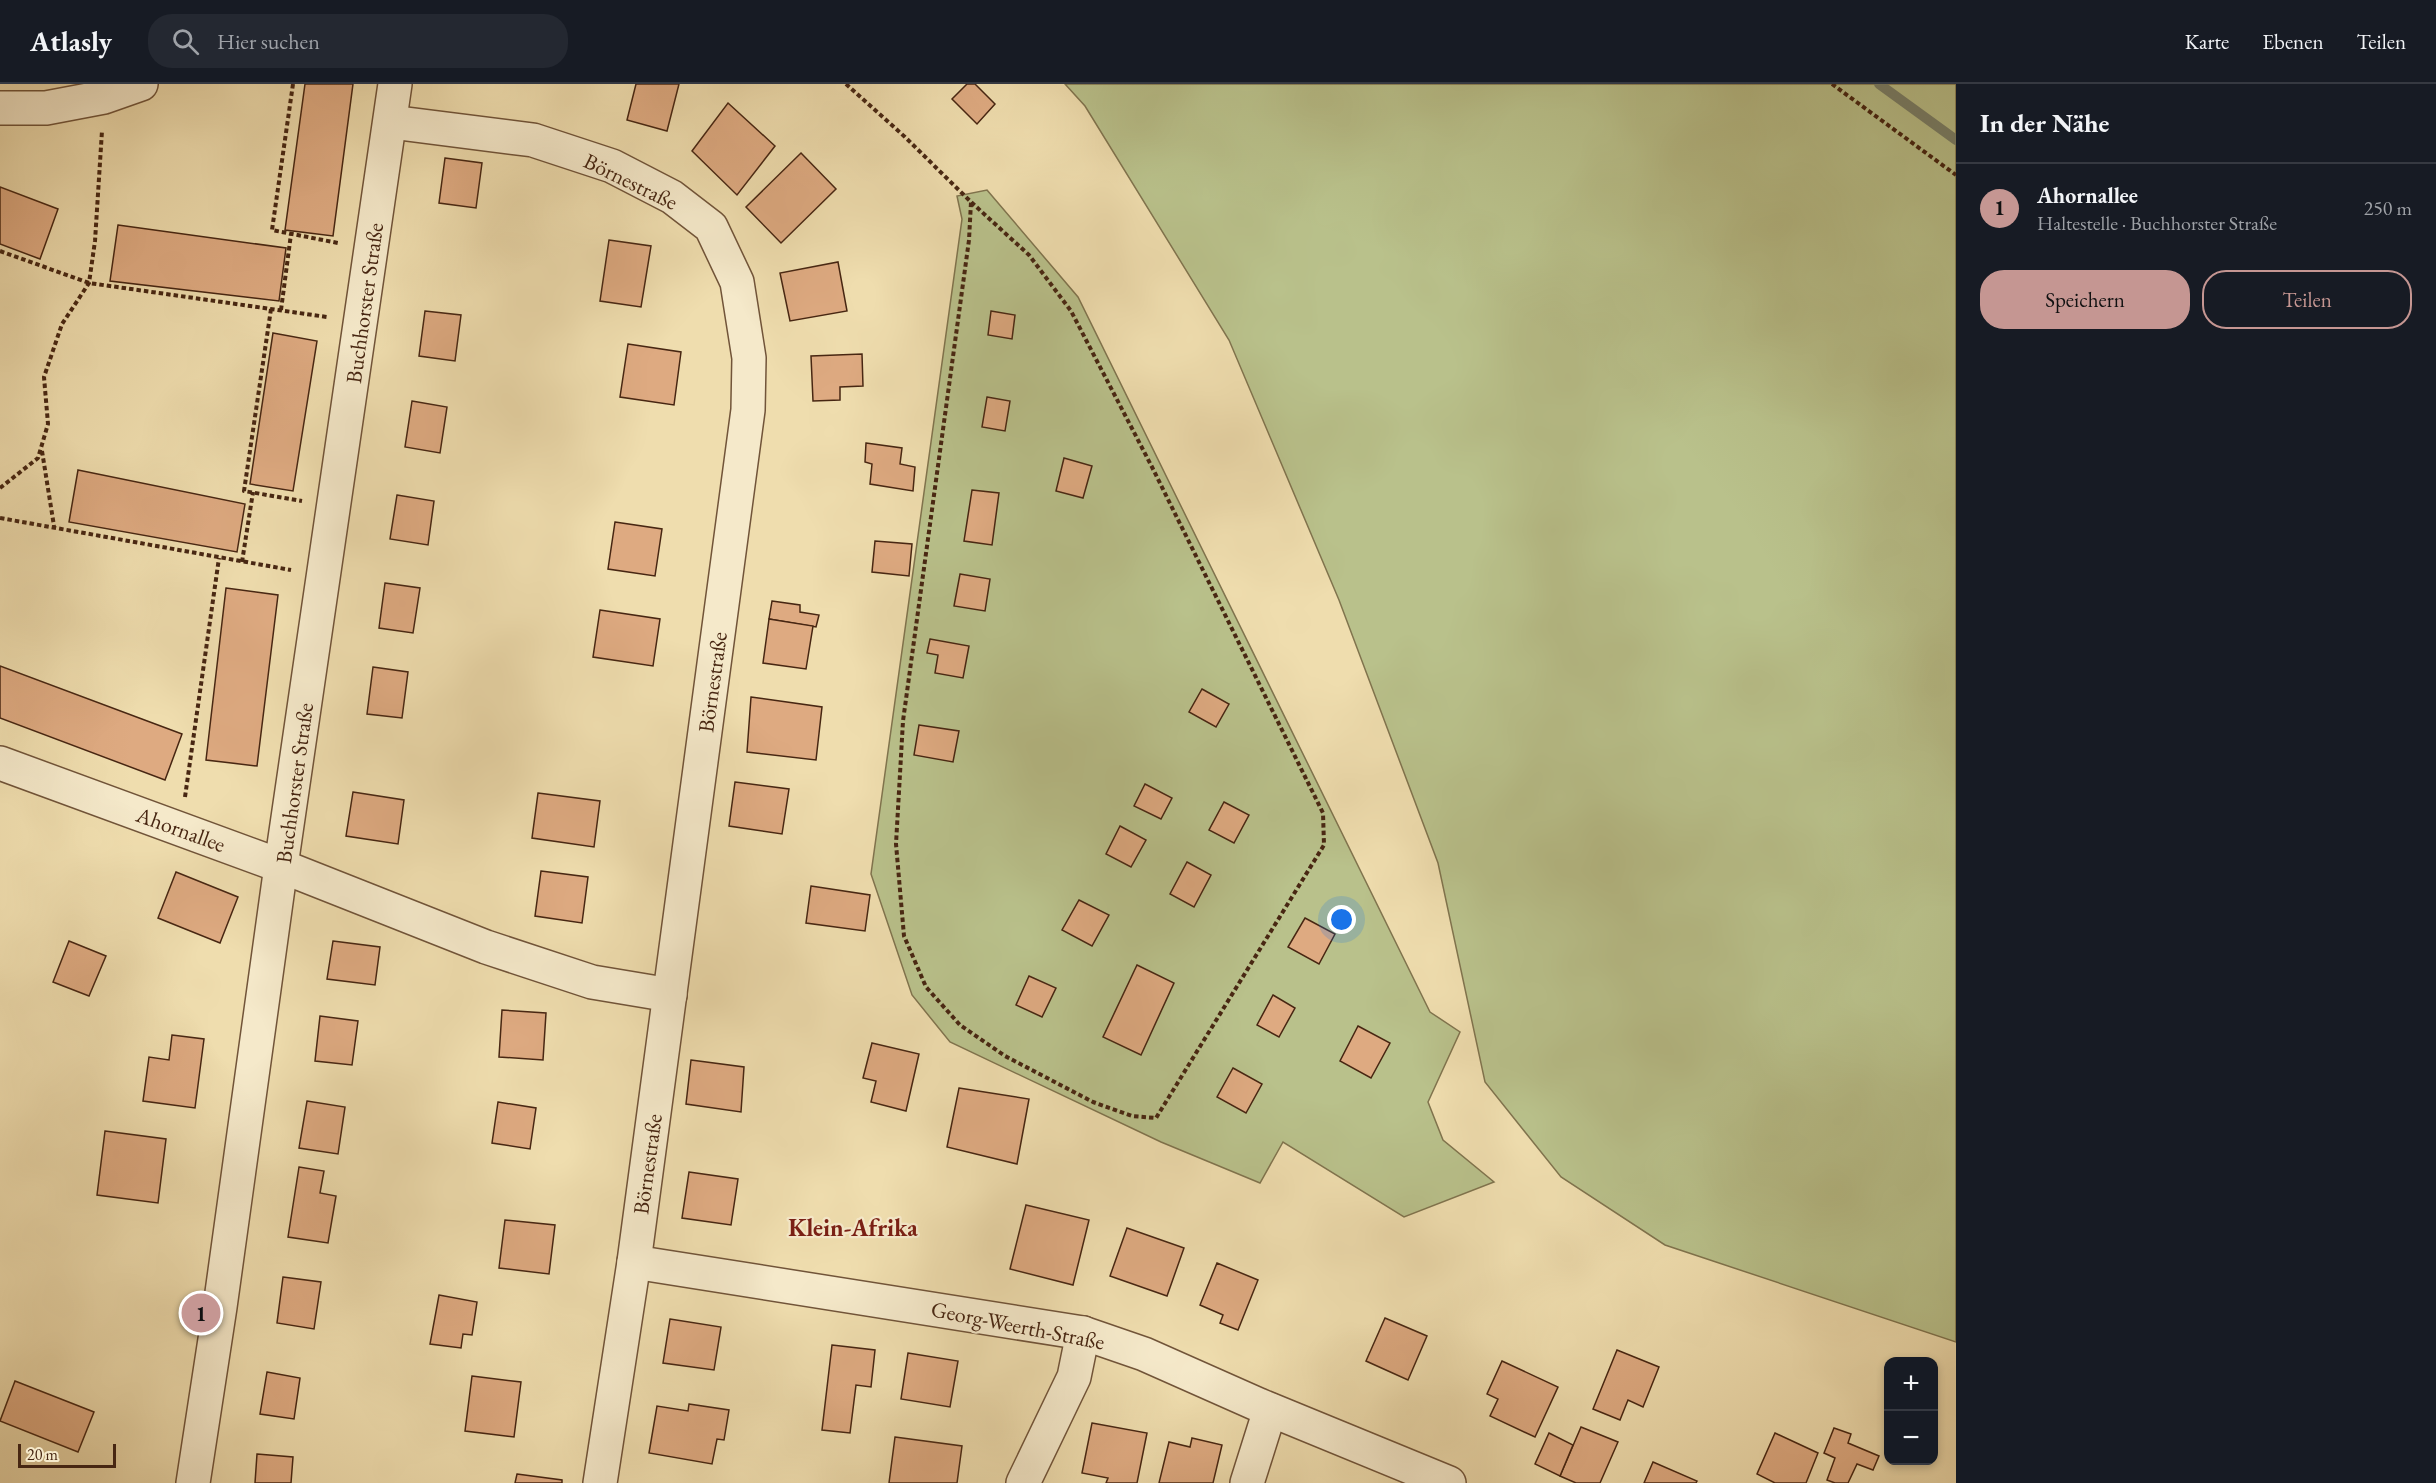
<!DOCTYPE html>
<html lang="de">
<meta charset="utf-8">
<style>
body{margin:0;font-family:"EB Garamond",serif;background:#242831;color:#f1f3f6}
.controls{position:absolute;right:18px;bottom:18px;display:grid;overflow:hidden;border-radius:12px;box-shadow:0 3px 9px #0003}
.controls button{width:54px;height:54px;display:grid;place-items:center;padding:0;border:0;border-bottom:2px solid #363941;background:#171b24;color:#f1f3f6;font:30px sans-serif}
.scale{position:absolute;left:18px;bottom:15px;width:98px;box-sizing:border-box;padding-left:6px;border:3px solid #472612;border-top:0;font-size:16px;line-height:21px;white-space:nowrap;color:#472612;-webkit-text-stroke:4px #f5e9ca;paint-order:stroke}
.you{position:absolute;left:1342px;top:836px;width:21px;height:21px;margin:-15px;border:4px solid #fff;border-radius:50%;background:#1a73e8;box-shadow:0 0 0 9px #1a73e833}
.badge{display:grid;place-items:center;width:39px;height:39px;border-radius:50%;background:#c59692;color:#111;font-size:20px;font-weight:700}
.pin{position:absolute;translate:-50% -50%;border:3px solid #fff;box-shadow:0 2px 6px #0006}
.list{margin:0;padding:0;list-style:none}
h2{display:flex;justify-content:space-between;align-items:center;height:78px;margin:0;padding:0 24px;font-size:26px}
h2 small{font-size:20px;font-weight:400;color:#9ea1a6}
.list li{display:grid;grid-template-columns:39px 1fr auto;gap:18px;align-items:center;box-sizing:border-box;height:90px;padding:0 24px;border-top:2px solid #363941}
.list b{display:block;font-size:22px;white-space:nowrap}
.list p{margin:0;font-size:20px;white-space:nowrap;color:#9ea1a6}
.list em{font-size:20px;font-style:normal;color:#9ea1a6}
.actions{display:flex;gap:12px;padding:18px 24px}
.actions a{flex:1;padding:14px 0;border:2px solid #c59692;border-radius:24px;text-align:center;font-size:21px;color:#c59692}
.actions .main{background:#c59692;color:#111}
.icon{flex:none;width:33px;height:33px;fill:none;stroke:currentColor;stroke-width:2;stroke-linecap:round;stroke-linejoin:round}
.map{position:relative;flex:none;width:1956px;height:1399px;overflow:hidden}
header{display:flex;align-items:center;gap:36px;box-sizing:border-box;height:84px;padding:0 30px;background:#171b24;border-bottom:2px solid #363941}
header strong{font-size:28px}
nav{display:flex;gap:33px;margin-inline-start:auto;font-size:21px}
.search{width:420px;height:54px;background:#242831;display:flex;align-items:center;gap:15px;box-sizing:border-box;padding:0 21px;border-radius:24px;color:#9ea1a6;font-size:22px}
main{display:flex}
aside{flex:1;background:#171b24}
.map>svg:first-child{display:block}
.green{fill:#b9c18b;stroke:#80744e;stroke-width:1.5}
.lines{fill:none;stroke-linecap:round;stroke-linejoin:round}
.stream{stroke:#79816b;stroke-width:10}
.building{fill:#deaa81;stroke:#472612;stroke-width:1.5}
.minor-casing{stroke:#715439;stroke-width:36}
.path{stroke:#472612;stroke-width:4;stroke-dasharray:4.5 3;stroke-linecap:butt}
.minor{stroke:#f5e9ca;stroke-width:33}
.labels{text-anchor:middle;stroke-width:4.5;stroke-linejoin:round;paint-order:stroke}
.street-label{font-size:22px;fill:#472612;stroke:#f5e9ca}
.neighbourhood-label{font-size:24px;font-weight:bold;fill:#7a1f14;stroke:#f5e9ca}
</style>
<header>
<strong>Atlasly</strong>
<div class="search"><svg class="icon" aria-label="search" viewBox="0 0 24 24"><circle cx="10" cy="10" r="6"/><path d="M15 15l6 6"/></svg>Hier suchen</div>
<nav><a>Karte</a><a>Ebenen</a><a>Teilen</a></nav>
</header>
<main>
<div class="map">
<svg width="1956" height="1399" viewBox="0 0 1956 1399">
<rect width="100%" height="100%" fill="#efddae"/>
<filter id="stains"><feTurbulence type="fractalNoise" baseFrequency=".00333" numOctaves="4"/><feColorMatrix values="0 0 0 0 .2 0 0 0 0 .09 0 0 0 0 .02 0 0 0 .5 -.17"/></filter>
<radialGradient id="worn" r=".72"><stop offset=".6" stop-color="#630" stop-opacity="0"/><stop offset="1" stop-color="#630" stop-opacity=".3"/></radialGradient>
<!-- green -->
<g class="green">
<path d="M1065 0H1956V1258L1665 1161 1561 1093 1485 998 1438 779 1339 516 1229 256 1085 22Z"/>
<path d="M987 106 1078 213 1430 928 1460 948 1428 1018 1443 1056 1494 1098 1404 1133 1283 1058 1260 1099 1161 1058 950 958 912 911 871 790 962 135 957 112Z"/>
</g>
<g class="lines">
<!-- stream -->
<path class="stream" d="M1879 0 1956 56"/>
</g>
<!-- building -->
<g class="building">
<path d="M305 0H353L333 152 285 146Z"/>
<path d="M636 0H679L667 47 627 36Z"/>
<path d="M967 0H975L995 20 977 40 952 15Z"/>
<path d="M728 19 775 62 737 111 692 67Z"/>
<path d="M801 69 836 105 781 159 746 123Z"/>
<path d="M445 74 482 79 476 124 439 119Z"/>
<path d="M0 103 58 125 40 175 0 160Z"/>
<path d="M118 141 286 164 279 217 110 197Z"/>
<path d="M609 156 651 162 641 223 600 217Z"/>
<path d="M838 178 847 227 790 237 780 189Z"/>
<path d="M425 227 461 231 455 277 419 272Z"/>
<path d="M991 227 1015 231 1012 255 988 251Z"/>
<path d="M273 249 317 257 293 407 250 400Z"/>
<path d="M628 260 681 268 674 321 620 313Z"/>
<path d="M862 270 863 302 840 303V316L813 317 811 272Z"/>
<path d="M987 313 1010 317 1005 347 982 343Z"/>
<path d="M412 317 447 323 440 369 405 363Z"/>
<path d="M866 359 902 364 900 380 915 383 913 407 870 400 872 380 865 378Z"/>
<path d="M1064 374 1092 382 1083 414 1056 407Z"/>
<path d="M78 386 245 420 237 468 69 438Z"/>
<path d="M972 406 999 409 992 461 964 457Z"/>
<path d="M397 411 434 417 428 461 390 455Z"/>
<path d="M615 438 662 445 655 492 608 485Z"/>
<path d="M875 457 912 460 909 492 872 488Z"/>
<path d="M960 490 990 495 985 527 954 522Z"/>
<path d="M385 499 420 504 413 549 379 544Z"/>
<path d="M226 504 278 511 257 682 206 676Z"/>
<path d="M772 517 800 521V528L819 531 816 543 769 535Z"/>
<path d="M600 526 660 535 653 582 593 573Z"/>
<path d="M769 535 813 542 806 585 763 579Z"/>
<path d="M930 555 969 562 963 594 935 589 938 571 927 569Z"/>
<path d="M0 582 182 650 165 696 0 634Z"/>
<path d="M373 583 408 588 402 634 367 630Z"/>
<path d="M1202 605 1229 620 1216 643 1189 628Z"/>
<path d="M751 613 822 623 816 676 747 668Z"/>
<path d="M919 641 959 647 953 678 914 671Z"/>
<path d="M735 698 789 705 782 750 729 742Z"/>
<path d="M1145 700 1172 714 1161 735 1134 722Z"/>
<path d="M353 708 404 716 398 760 346 752Z"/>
<path d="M538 709 600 717 594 763 532 754Z"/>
<path d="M1224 718 1249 731 1234 759 1209 746Z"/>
<path d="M1120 742 1146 756 1131 783 1106 770Z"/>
<path d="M1187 778 1211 791 1194 823 1170 810Z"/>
<path d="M541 787 588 793 582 839 535 832Z"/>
<path d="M176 788 238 813 220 859 158 834Z"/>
<path d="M811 802 870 811 865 847 806 839Z"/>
<path d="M1079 816 1109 831 1092 862 1062 846Z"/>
<path d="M1305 834 1335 850 1319 880 1288 863Z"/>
<path d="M69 857 106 872 89 912 53 898Z"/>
<path d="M333 857 380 863 375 901 327 895Z"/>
<path d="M1137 881 1174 899 1141 971 1103 953Z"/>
<path d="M1029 892 1056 904 1042 933 1016 921Z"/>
<path d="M1273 911 1295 924 1279 953 1257 941Z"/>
<path d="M502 926 546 929 543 976 499 973Z"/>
<path d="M320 932 358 937 352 981 315 977Z"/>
<path d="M1358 942 1390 959 1371 994 1340 977Z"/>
<path d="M172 951 204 955 195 1024 143 1017 149 973 169 976Z"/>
<path d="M872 959 919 970 906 1027 871 1018 876 997 863 994Z"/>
<path d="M691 976 744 983 741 1028 686 1020Z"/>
<path d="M1233 984 1262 1000 1246 1029 1217 1013Z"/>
<path d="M959 1004 1029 1015 1017 1080 947 1063Z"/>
<path d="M307 1017 345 1023 338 1070 299 1064Z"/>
<path d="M498 1018 536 1024 530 1065 492 1059Z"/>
<path d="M105 1047 166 1055 158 1119 97 1111Z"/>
<path d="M299 1083 324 1087 320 1109 336 1112 328 1159 288 1153Z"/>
<path d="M689 1088 738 1095 731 1141 682 1134Z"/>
<path d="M1026 1121 1089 1136 1073 1201 1010 1185Z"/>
<path d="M505 1136 555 1141 549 1190 499 1184Z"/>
<path d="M1127 1144 1184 1164 1167 1212 1110 1192Z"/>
<path d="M1217 1179 1258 1196 1238 1246 1220 1239 1223 1231 1200 1221Z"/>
<path d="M283 1193 321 1198 314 1245 277 1239Z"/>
<path d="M439 1211 477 1218 472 1251 463 1250 461 1264 430 1260Z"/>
<path d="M1385 1234 1427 1252 1408 1296 1366 1277Z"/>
<path d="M670 1235 721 1243 714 1286 663 1279Z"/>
<path d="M832 1261 875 1266 871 1303 856 1301 850 1349 822 1346Z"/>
<path d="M1617 1266 1659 1283 1643 1323 1628 1316 1620 1336 1593 1325Z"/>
<path d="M908 1269 958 1277 950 1323 901 1315Z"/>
<path d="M1502 1277 1558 1303 1535 1353 1490 1332 1498 1315 1487 1310Z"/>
<path d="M267 1288 300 1294 294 1335 260 1330Z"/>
<path d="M472 1292 521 1298 514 1353 465 1347Z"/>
<path d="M15 1297 94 1328 78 1368 0 1337Z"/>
<path d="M689 1320 729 1326 724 1356 717 1355 712 1380 649 1369 657 1322 688 1327Z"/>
<path d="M1092 1339 1147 1349 1137 1399H1106L1108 1394 1082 1389Z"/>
<path d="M1581 1343 1618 1358 1600 1399H1576L1560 1392Z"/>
<path d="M1834 1344 1851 1350 1848 1359 1879 1372 1873 1386 1857 1380 1848 1399H1835L1827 1396 1835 1374 1824 1369Z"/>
<path d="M1549 1349 1573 1361 1560 1392 1535 1380Z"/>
<path d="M1775 1349 1818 1369 1806 1399H1775L1757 1390Z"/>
<path d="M895 1353 962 1362 957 1399H889Z"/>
<path d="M1192 1354 1222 1361 1213 1399H1159L1169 1358 1190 1363Z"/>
<path d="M257 1370 293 1373 291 1399H255Z"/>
<path d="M1653 1378 1697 1397 1696 1399H1644Z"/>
<path d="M517 1390 562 1396V1399H515Z"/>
</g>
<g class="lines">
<defs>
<g id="minor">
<path d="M0 24H46L104 13 141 0"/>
<path d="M391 38 533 56 612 82 672 113 711 143 737 198 749 274 748 326 634 1178 600 1399"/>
<path d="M0 679 281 782 486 863 592 898 670 911"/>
<path d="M634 1178 1083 1249 1144 1270 1259 1321 1449 1399"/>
<path d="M193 1399 220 1223 281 782 395 0"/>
<path d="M1023 1399 1074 1293 1083 1249"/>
<path d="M1247 1399 1270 1326"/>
</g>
</defs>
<!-- minor casing -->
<use href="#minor" class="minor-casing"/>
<!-- path -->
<g class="path">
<path d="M293 0 272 146 338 159"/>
<path d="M846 0 905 53 971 118 969 156 903 637 896 760 904 852 926 903 960 941 1005 972 1093 1018 1132 1032 1156 1034 1324 761 1323 729 1152 383 1071 227 1029 171 971 118"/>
<path d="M1832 0 1956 91"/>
<path d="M0 167 89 199 327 233"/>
<path d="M271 225 244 407 302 417"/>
<path d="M281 226 291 150"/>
<path d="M42 367 54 442"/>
<path d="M0 404 38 374 48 340 44 293 62 240 89 199 95 157 102 47"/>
<path d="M0 434 291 486"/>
<path d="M242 478 253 408"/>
<path d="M185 713 219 474"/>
</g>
<!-- minor -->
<use href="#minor" class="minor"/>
</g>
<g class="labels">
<!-- street labels -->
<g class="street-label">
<text transform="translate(631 97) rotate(26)" y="8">Börnestraße</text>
<text transform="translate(364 219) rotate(-82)" y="8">Buchhorster Straße</text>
<text transform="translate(712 598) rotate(-82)" y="8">Börnestraße</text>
<text transform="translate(294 699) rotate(-82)" y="8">Buchhorster Straße</text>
<text transform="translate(181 745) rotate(20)" y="8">Ahornallee</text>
<text transform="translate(647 1080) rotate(-82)" y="8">Börnestraße</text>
<text transform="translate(1018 1241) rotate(11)" y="8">Georg-Weerth-Straße</text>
</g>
<!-- neighbourhood labels -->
<g class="neighbourhood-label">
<text x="853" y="1152">Klein-Afrika</text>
</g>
</g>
<rect width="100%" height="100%" filter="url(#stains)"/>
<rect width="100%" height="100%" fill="url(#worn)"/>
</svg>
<div class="controls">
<button>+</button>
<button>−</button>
</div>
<div class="scale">20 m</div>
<div class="you"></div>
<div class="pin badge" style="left:201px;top:1229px">1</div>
</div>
<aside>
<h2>In der Nähe<small></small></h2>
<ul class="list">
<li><span class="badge">1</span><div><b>Ahornallee</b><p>Haltestelle · Buchhorster Straße</p></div><em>250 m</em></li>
</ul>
<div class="actions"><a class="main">Speichern</a><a>Teilen</a></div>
</aside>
</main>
